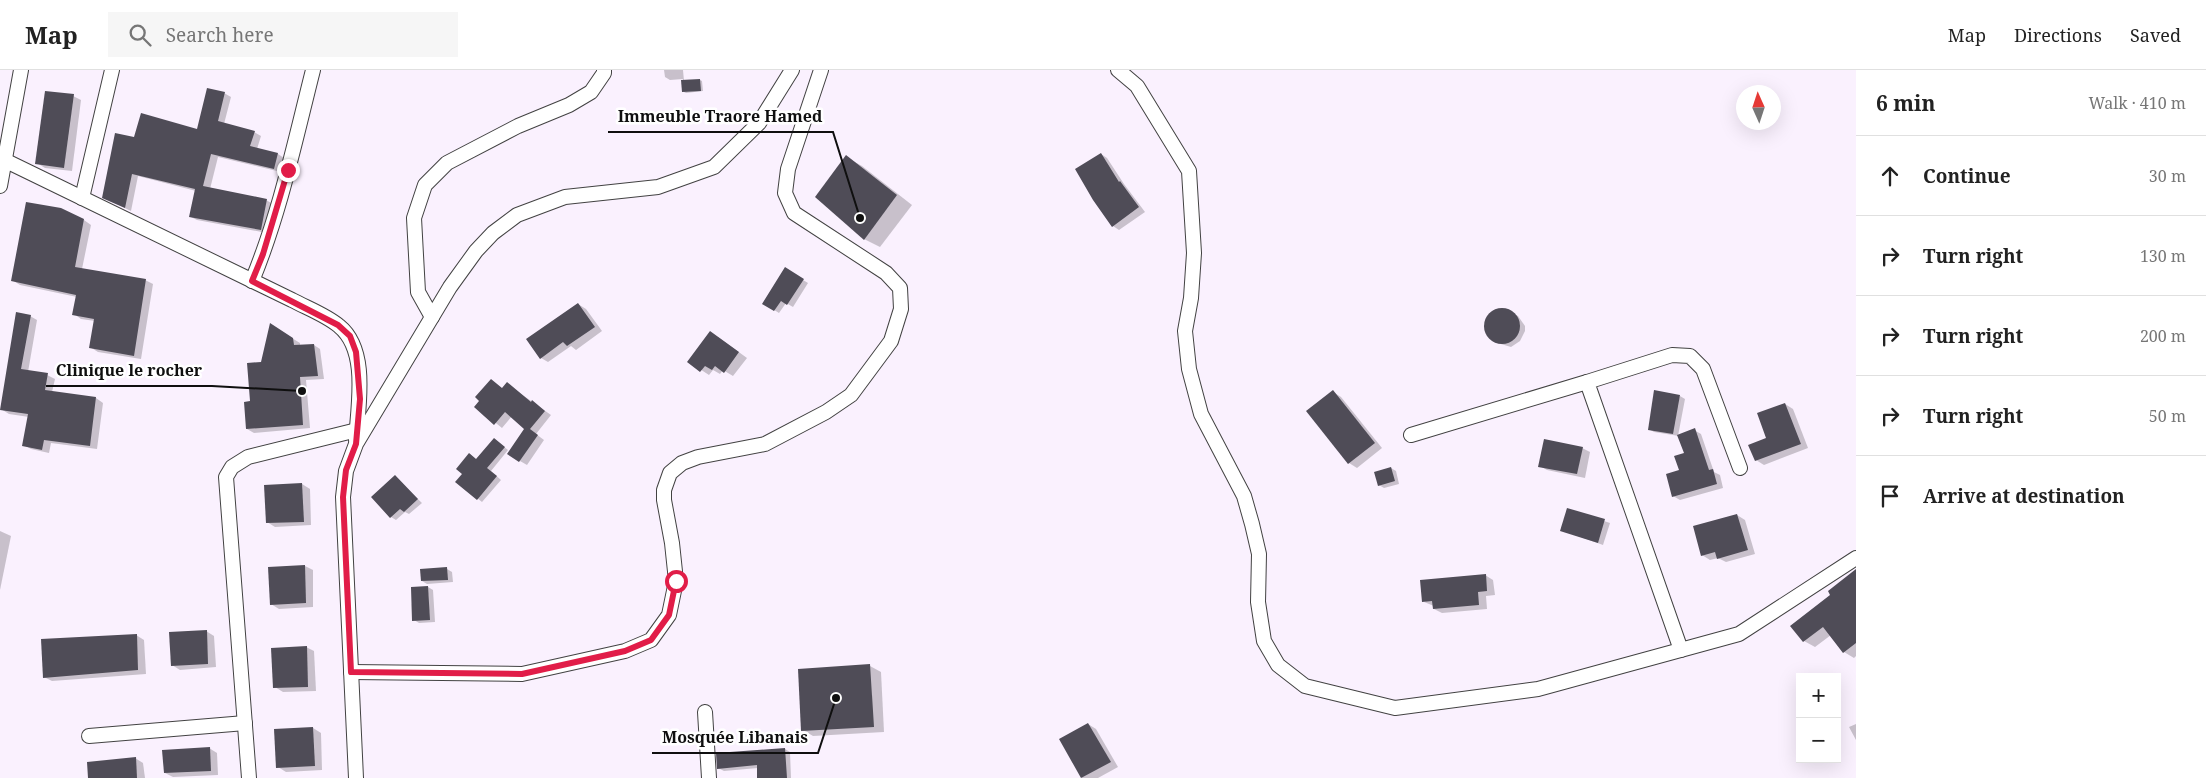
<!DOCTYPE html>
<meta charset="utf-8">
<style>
body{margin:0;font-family:"Noto Serif",serif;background:#f6f6f6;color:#222}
.controls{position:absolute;right:15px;bottom:15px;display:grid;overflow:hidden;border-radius:0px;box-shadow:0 5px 20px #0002}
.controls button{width:45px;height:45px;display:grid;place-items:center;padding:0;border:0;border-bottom:1px solid #e0e0e0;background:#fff;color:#222;font:25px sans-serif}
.compass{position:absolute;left:1736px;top:15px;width:45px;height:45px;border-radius:50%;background:#fff;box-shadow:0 5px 20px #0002;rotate:357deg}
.stop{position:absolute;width:15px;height:15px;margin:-11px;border:4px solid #e11d48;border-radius:50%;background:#fff}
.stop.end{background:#e11d48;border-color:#fff;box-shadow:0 1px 5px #0008}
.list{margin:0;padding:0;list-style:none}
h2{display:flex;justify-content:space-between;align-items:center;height:65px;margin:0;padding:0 20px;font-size:21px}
h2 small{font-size:16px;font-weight:400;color:#767676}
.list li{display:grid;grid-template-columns:32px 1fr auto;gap:15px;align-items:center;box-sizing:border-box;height:80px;padding:0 20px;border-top:1px solid #e0e0e0}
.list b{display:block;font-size:19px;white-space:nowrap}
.list em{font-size:16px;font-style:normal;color:#767676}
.icon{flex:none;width:28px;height:28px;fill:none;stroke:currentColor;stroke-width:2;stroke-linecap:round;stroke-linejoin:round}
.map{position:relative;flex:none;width:1856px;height:708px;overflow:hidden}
header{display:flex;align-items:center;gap:30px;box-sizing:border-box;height:70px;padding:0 25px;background:#fff;border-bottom:1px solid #e0e0e0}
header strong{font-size:24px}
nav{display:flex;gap:28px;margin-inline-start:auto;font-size:18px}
.search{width:350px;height:45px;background:#f6f6f6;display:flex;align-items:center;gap:12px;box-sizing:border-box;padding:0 18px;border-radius:0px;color:#767676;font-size:19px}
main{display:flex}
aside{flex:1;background:#fff}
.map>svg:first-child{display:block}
.shadow{fill:#0003}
.building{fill:#4f4c57}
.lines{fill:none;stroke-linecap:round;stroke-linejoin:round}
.minor-casing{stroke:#424242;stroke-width:16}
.minor{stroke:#fff;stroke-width:14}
.route{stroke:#e11d48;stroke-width:6}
.leader{fill:none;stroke:#0f0f0f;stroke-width:2}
.callout-dot{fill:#0f0f0f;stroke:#fff;stroke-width:2}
.callout-label{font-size:16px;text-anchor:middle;font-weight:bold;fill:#0f0f0f;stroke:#fff;stroke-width:5;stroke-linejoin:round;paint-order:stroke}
</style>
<header>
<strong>Map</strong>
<div class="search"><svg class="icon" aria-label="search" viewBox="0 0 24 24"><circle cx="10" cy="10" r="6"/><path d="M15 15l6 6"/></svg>Search here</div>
<nav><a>Map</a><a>Directions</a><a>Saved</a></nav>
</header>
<main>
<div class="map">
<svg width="1856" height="708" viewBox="0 0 1856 708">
<rect width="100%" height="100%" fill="#faf1fe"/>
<!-- shadow -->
<g class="shadow">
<path d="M664 0H683L684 11 700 10 702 11 703 21 686 23 684 22 683 9 670 10 665 7Z"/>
<path d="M224 23 231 27 224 54 254 62 261 66 257 79 278 84 284 88 281 102 218 87 210 119 266 130 273 134 267 163 197 150 191 147 196 121 138 106 131 141 110 131 135 68 198 61Z"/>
<path d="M73 26 81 30 72 101 45 98 37 93Z"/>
<path d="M1101 84 1107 88 1124 114 1145 142 1119 160 1113 156Z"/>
<path d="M846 87 862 96 912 135 880 177 864 169Z"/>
<path d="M84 150 91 155 82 199 145 210 153 214 141 289 98 282 90 277 95 251 81 249 74 244 77 227 20 215 12 210Z"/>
<path d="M785 199 808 213 793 237 786 233 779 243 763 233Z"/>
<path d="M578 234 586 239 602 261 576 280 571 276 548 292 541 288Z"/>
<path d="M1501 239 1518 246 1525 256V261L1520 271 1511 277 1494 272 1486 263 1485 258V253L1491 243Z"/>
<path d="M30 246 37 250 28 302 47 305 55 309 52 322 96 328 103 333 97 379 51 373 49 383 31 379 24 375 29 347 9 344 1 339Z"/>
<path d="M277 259 300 273V276L314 275 320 279 324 309 306 310 310 358 254 363 247 359 252 333 262 293Z"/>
<path d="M718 267 747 288 733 306 723 300 720 304 713 300 709 305 689 292Z"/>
<path d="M507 314 551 345 536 364 544 370 527 395 520 391 526 359 512 346 502 358 476 337 503 319Z"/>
<path d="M1333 322 1341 327 1382 378 1357 398 1349 393 1308 342Z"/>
<path d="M1680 326 1685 329 1678 366 1694 360 1701 364 1714 402 1720 405 1723 418 1680 430 1673 426 1685 384 1679 366 1654 362 1649 359Z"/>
<path d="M1785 334 1793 339 1808 378 1764 395 1756 390Z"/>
<path d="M498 372 508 380 491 401 501 410 482 432 457 412 464 404 470 384 477 390Z"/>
<path d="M1582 378 1590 382 1585 408 1547 400 1540 396Z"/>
<path d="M1391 398 1396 401 1399 414 1384 418 1379 415Z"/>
<path d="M395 407 422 433 409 444 405 442 396 450 391 447Z"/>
<path d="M302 414 310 419 311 455 275 457 267 452Z"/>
<path d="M1568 439 1610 453 1603 475 1561 460Z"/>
<path d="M1737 445 1745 450 1755 484 1726 492 1718 488 1710 490 1702 485Z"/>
<path d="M0 461 11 466 0 520Z"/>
<path d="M305 496 313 500V537L279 539 271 534 269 498Z"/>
<path d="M447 499 452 502 453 512 427 514 422 511Z"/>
<path d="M1856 501V586L1854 588 1844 582 1831 565 1815 577 1804 571 1792 556 1832 525Z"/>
<path d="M1485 505 1493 510 1495 525 1486 526 1487 539 1442 543 1434 539V536L1424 532Z"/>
<path d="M428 517 433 520 435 552 419 553 414 550 412 518Z"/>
<path d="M206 561 214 566 216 597 180 600 172 595Z"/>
<path d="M136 565 144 570 146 604 52 611 44 607Z"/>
<path d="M306 577 314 581 316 621 283 622 275 617Z"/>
<path d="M870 596 881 602 884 662 813 666 803 660Z"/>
<path d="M1088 654 1096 659 1118 697 1098 708H1082L1061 670Z"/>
<path d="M1856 654V670L1849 657Z"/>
<path d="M313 658 321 663 322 700 286 702 278 697 275 660Z"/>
<path d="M209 678 217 683 218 705 173 707 165 703Z"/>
<path d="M785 679 790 682 791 708H758V698L724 701 718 698Z"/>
<path d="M135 688 143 693 145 708H89Z"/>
</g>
<!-- building -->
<g class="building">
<path d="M700 9 701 21 682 22 681 10Z"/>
<path d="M207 18 225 22 218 51 255 61 250 76 278 83 274 99 211 84 203 116 267 129 261 160 189 147 195 119 132 104 125 138 102 128 115 63 134 67 141 43 197 59Z"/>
<path d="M45 21 74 24 64 98 35 94Z"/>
<path d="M1101 83 1119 112 1120 111 1139 137 1112 157 1093 130 1075 99Z"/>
<path d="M846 85 897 125 864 170 815 127Z"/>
<path d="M26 132 61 138 84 149 75 197 146 209 134 286 89 278 94 249 72 245 76 225 11 211Z"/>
<path d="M785 197 804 209 787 235 781 231 774 241 762 234Z"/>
<path d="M578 233 595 257 567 276 563 272 540 289 526 269Z"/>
<circle cx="1502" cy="256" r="18"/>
<path d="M16 242 31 245 21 299 48 303 45 320 96 327 90 376 44 370 42 380 22 376 28 344 0 340Z"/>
<path d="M270 253 293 268 294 275 314 274 318 306 300 307 303 355 246 359 244 332 250 331 247 293 261 292Z"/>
<path d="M710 261 739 282 724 303 715 296 712 300 705 296 700 302 687 292Z"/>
<path d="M491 309 502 318 507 312 531 332 532 330 545 341 530 359 538 365 519 392 507 384 524 359 505 342 494 355 474 337 479 331 475 327Z"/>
<path d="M1333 320 1375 373 1348 394 1306 341Z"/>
<path d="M1654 320 1680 325 1673 364 1648 360Z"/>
<path d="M1785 333 1801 374 1755 391 1748 375 1766 368 1757 343Z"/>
<path d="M1695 358 1709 400 1713 399 1717 414 1672 427 1666 404 1679 400 1674 386 1684 383 1677 365Z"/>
<path d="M494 368 505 377 487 398 497 406 477 430 455 412 462 404 456 399 469 383 476 389Z"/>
<path d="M1544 369 1583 377 1577 404 1538 397Z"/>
<path d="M1391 397 1395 411 1378 416 1374 402Z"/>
<path d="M395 405 418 429 404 442 400 439 390 448 371 427Z"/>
<path d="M302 413 304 452 266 453 264 415Z"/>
<path d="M1567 438 1605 449 1598 473 1560 461Z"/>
<path d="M1737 444 1748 480 1717 489 1715 482 1701 486 1693 456Z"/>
<path d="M305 495 306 533 270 535 268 497Z"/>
<path d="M447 497 448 510 421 511 420 499Z"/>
<path d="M1856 499V573L1843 583 1823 557 1803 572 1790 556 1830 525 1828 521Z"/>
<path d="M1486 504 1487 521 1478 522 1479 535 1433 539 1432 531 1422 532 1420 510Z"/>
<path d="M428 516 430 550 412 551 411 517Z"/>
<path d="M207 560 208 594 171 596 169 562Z"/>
<path d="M137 564 138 600 43 608 41 569Z"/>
<path d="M307 576 308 617 273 618 271 578Z"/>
<path d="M870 594 874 657 801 661 798 599Z"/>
<path d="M1088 653 1111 692 1081 708 1059 669Z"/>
<path d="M313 657 315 696 276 698 274 659Z"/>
<path d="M210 677 211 701 164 703 162 680Z"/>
<path d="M785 678 787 708H757V695L717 699 716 683Z"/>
<path d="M136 687 137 708H88L87 692Z"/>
</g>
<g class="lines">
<defs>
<g id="minor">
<path d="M1118 0 1137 16 1189 101 1194 183 1191 228 1185 261 1189 299 1201 344 1244 426 1252 454 1259 484 1258 532 1264 571 1278 595 1305 616 1395 638 1538 619 1739 564 1856 488"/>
<path d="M0 88 292 230C307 238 326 245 339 256 369 280 358 336 356 370"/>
<path d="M0 116 21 0"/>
<path d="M82 128 112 0"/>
<path d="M252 211C280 143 295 71 313 0"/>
<path d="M432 247 418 222 414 148 425 115 447 93 518 56 569 35 591 22 604 3V0"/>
<path d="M1411 365 1587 312"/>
<path d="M1681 580 1587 312 1672 285 1690 286 1703 299 1740 398"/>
<path d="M351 602 522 604 625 581 651 570 669 545 676 511 672 473 664 430V420L670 403 682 393 698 387 765 374 826 342 851 325 891 271 901 239 900 218 886 203 794 143 785 123 788 99 821 0"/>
<path d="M705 642 709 708"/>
<path d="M89 666 245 653"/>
<path d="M249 708 226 407 232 397 248 387 357 360"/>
<path d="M356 708 343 427 346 401 356 374 450 217 476 181 493 163 517 145 565 127 658 117 714 97 759 53 792 0"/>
</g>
</defs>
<!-- minor casing -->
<use href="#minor" class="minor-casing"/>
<!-- minor -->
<use href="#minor" class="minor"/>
</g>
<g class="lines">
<!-- route -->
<path class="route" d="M288 100 263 184 252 211 338 255 350 266 356 282 360 329 356 374 346 400 343 427 351 602 522 604 625 581 651 570 669 545 676 511"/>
</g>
<!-- callouts -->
<path class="leader" d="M860 148L833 62H608M302 321L212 316H46M836 628L818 683H652"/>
<g class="callout-dot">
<circle cx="860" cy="148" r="5"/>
<circle cx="302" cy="321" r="5"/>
<circle cx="836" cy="628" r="5"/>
</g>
<g class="callout-label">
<text x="720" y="52">Immeuble Traore Hamed</text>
<text x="129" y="306">Clinique le rocher</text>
<text x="735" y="673">Mosquée Libanais</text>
</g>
</svg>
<div class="controls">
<button>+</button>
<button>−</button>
</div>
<svg class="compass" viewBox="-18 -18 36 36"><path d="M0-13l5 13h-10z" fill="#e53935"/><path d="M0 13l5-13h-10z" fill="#767676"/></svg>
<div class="stop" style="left:676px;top:511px"></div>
<div class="stop end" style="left:288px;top:100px"></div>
</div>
<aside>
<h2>6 min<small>Walk · 410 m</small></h2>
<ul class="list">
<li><svg class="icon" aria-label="ahead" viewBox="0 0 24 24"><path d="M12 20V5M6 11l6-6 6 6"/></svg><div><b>Continue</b></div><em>30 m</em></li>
<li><svg class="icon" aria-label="right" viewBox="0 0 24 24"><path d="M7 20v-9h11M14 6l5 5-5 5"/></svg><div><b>Turn right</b></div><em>130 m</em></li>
<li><svg class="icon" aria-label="right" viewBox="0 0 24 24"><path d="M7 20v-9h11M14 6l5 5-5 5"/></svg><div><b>Turn right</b></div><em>200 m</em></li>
<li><svg class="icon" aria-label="right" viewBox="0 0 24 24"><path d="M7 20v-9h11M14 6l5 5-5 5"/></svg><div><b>Turn right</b></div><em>50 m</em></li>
<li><svg class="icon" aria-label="arrive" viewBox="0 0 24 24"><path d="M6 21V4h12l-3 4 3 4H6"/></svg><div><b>Arrive at destination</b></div></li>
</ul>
</aside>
</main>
